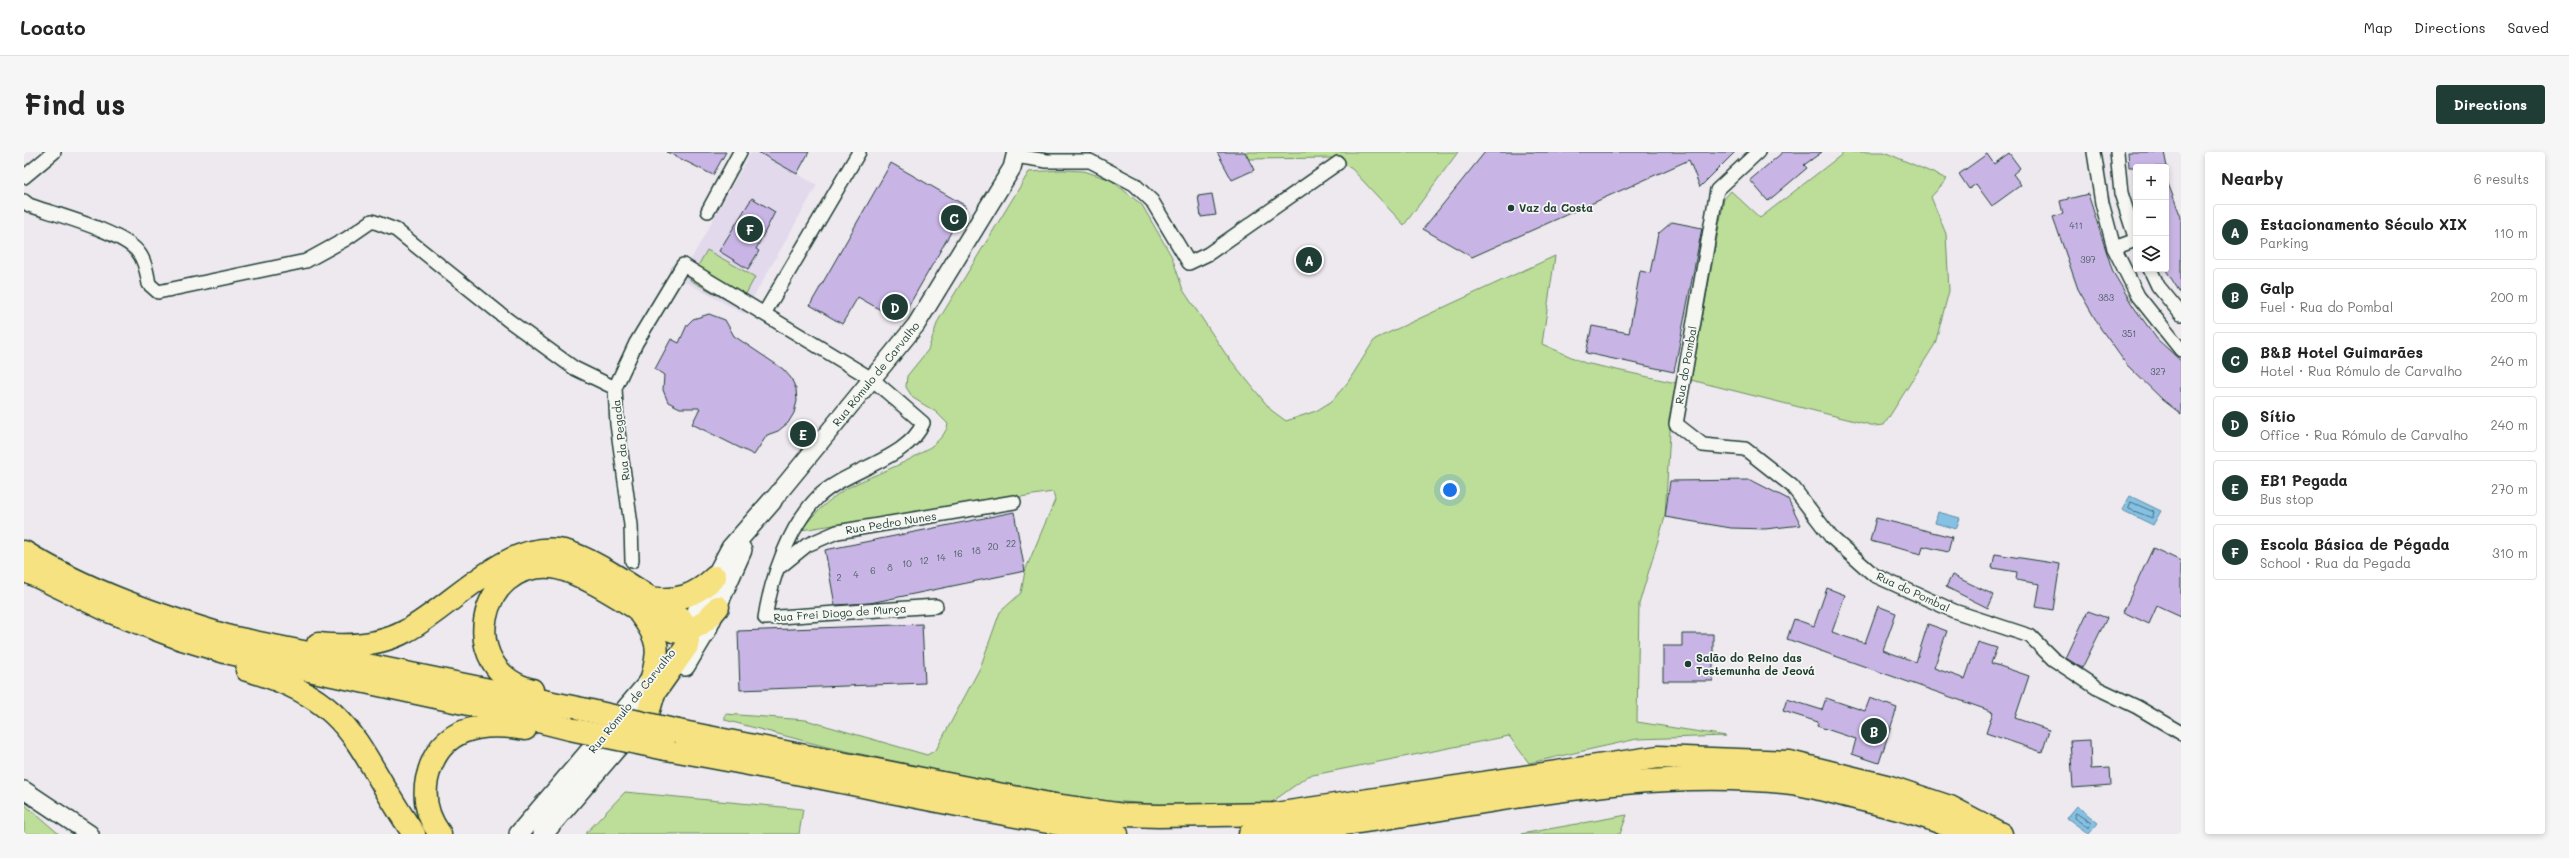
<!DOCTYPE html>
<meta charset="utf-8">
<style>
body{margin:0;font-family:Mali,sans-serif;background:#f6f6f6;color:#222}
.controls{position:absolute;right:12px;top:12px;display:grid;overflow:hidden;border-radius:4px;box-shadow:0 2px 6px #0003}
.controls button{width:36px;height:36px;display:grid;place-items:center;padding:0;border:0;border-bottom:1px solid #e0e0e0;background:#fff;color:#222;font:20px sans-serif}
.you{position:absolute;left:1426px;top:338px;width:14px;height:14px;margin:-10px;border:3px solid #fff;border-radius:50%;background:#1a73e8;box-shadow:0 0 0 6px #1a73e833}
.badge{display:grid;place-items:center;width:26px;height:26px;border-radius:50%;background:#1f3d34;color:#fff;font-size:13px;font-weight:700}
.pin{position:absolute;translate:-50% -50%;border:2px solid #fff;box-shadow:0 1px 4px #0006}
.list{margin:0;padding:0;list-style:none}
h2{display:flex;justify-content:space-between;align-items:center;height:52px;margin:0;padding:0 16px;font-size:17px}
h2 small{font-size:13px;font-weight:400;color:#767676}
.list li{display:grid;grid-template-columns:26px 1fr auto;gap:12px;align-items:center;box-sizing:border-box;height:56px;margin:0 8px 8px;padding:0 8px;border:1px solid #e0e0e0;border-radius:4px}
.list b{display:block;font-size:15px;white-space:nowrap}
.list p{margin:0;font-size:13px;white-space:nowrap;color:#767676}
.list em{font-size:13px;font-style:normal;color:#767676}
.icon{flex:none;width:22px;height:22px;fill:none;stroke:currentColor;stroke-width:2;stroke-linecap:round;stroke-linejoin:round}
.map{position:relative;flex:none;width:2157px;height:682px;overflow:hidden;border-radius:4px}
header{display:flex;align-items:center;gap:24px;box-sizing:border-box;height:56px;padding:0 20px;background:#fff;border-bottom:1px solid #e0e0e0}
header strong{font-size:19px}
nav{display:flex;gap:22px;margin-inline-start:auto;font-size:14px}
.intro{display:flex;align-items:center;justify-content:space-between;box-sizing:border-box;height:96px;padding:0 24px}
h1{margin:0;font-size:28px}
.button{padding:10px 18px;border-radius:4px;background:#1f3d34;color:#fff;font-size:14px;font-weight:700}
main{display:flex;gap:24px;padding:0 24px}
aside{flex:1;background:#fff;border-radius:4px;box-shadow:0 2px 6px #0003}
.map>svg:first-child{display:block}
.built{fill:#e2d9ec}
.green{fill:#bdde98;stroke:#6e8e66}
.water{fill:#86c1e5;stroke:#5d8c9e}
.lines{fill:none;stroke-linecap:round;stroke-linejoin:round}
.shore{stroke:#48727b;stroke-width:1}
.building{fill:#c8b5e5;stroke:#1f3d34}
.minor-casing{stroke:#1f3d34;stroke-width:16}
.tertiary-casing{stroke:#1f3d34;stroke-width:20}
.secondary-casing{stroke:#1f3d34;stroke-width:22}
.trunk-casing{stroke:#1f3d34;stroke-width:25}
.minor{stroke:#f6f6f2;stroke-width:13}
.tertiary{stroke:#f6f6f2;stroke-width:17}
.secondary{stroke:#f6f6f2;stroke-width:19}
.trunk{stroke:#f6e281;stroke-width:22}
.trunk-bridge-casing{stroke:#1f3d34;stroke-width:25;stroke-linecap:butt}
.trunk-bridge{stroke:#f6e281;stroke-width:22}
.poi-dot{fill:#1f3d34;stroke:#f6f6f2;stroke-width:1.5}
.labels{text-anchor:middle;stroke-width:3.5;stroke-linejoin:round;paint-order:stroke}
.number-label{font-size:9px;fill:#495b60}
.poi-label{font-size:11px;font-weight:bold;fill:#1f3d34;stroke:#f6f6f2;text-anchor:start}
.street-label{font-size:11px;fill:#1f3d34;stroke:#f6f6f2}
</style>
<header>
<strong>Locato</strong>
<nav><a>Map</a><a>Directions</a><a>Saved</a></nav>
</header>
<div class="intro"><h1>Find us</h1><a class="button">Directions</a></div>
<main>
<div class="map">
<svg width="2157" height="682" viewBox="0 0 2157 682">
<rect width="100%" height="100%" fill="#ede9ef"/>
<filter id="ink" filterUnits="userSpaceOnUse"><feTurbulence type="fractalNoise" baseFrequency=".025" numOctaves="2"/><feDisplacementMap in="SourceGraphic" scale="8" xChannelSelector="R" yChannelSelector="G"/><feConvolveMatrix kernelMatrix="1 2 1 2 8 2 1 2 1" color-interpolation-filters="sRGB"/></filter>
<g filter="url(#ink)">
<!-- built -->
<path class="built" d="M727 0H734L793 33 720 162 656 127Z"/>
<!-- green -->
<g class="green">
<path d="M1221 0H1434L1380 73 1328 17 1310 6 1224 7Z"/>
<path d="M1821 0H1860L1923 27 1907 45 1922 82 1925 139 1911 192 1860 273 1851 274 1667 228 1700 47 1707 39 1736 66Z"/>
<path d="M1038 18 1060 19 1087 28 1118 53 1148 105 1159 138 1201 201 1247 258 1262 269 1292 259 1308 249 1324 230 1351 187 1531 104 1518 192 1561 211 1652 231 1647 263 1641 365 1615 452 1613 570 1702 584 1613 587 1505 611 1485 584 1284 624 1241 655H1169L1086 649 999 636 803 595 701 568V562L782 568 903 603 912 598 956 516 976 460 997 441 1001 419 1031 348 1029 340 777 378C789 363 804 348 820 338 846 322 919 302 924 272L912 260 889 246 882 235 883 224 904 198 914 169 1005 20Z"/>
<path d="M683 98 731 125 715 155 666 128Z"/>
<path d="M601 640 779 657 775 682H561Z"/>
<path d="M0 652 35 682H0Z"/>
<path d="M1603 663 1596 682H1497Z"/>
</g>
<!-- water -->
<g class="water">
<path d="M2106 344 2137 359 2129 373 2098 358Z"/>
<path d="M1914 360 1936 366 1932 377 1911 371Z"/>
<path d="M2053 654 2074 671 2065 682 2043 666Z"/>
</g>
<g class="lines">
<!-- shore -->
<g class="shore">
<path d="M2107 350 2130 360 2128 366 2105 357Z"/>
<path d="M2052 661 2067 671 2065 676 2050 666Z"/>
</g>
</g>
<!-- building -->
<g class="building">
<path d="M643 0H702L689 23Z"/>
<path d="M734 0H785L773 22Z"/>
<path d="M1193 0H1221L1230 18 1208 28Z"/>
<path d="M1461 0H1711L1676 35 1665 8 1448 105 1399 77Z"/>
<path d="M1759 0H1798L1780 13 1783 16 1744 49 1726 28Z"/>
<path d="M2104 0H2140L2143 15H2105Z"/>
<path d="M1985 1 1996 16 1989 22 1997 33 1968 54 1952 32 1945 37 1935 22 1963 2 1970 12Z"/>
<path d="M867 11 942 54 876 169 834 145 818 172 786 153Z"/>
<path d="M2143 29 2157 65V142L2142 118Z"/>
<path d="M1188 42 1192 63 1177 65 1174 44Z"/>
<path d="M2064 42 2089 120 2109 154 2133 187 2157 209V262L2139 248 2103 213 2077 177 2054 137 2029 65 2039 62 2036 49Z"/>
<path d="M728 46 751 60 732 97 735 99 724 117 695 99Z"/>
<path d="M1648 70 1678 76 1650 220 1562 201 1568 174 1605 181 1616 119 1626 121 1634 82Z"/>
<path d="M685 162 701 168 710 184 759 217 767 226 772 237 773 249 770 261 764 271 754 279 743 283 730 303 668 272 676 256H656L644 250 639 238 640 223 631 217 647 187 655 191 663 173 669 167Z"/>
<path d="M1727 328 1764 347 1777 373 1741 377 1707 376 1641 365 1646 329Z"/>
<path d="M990 360 1001 419 846 451 811 453 801 398Z"/>
<path d="M1852 366 1928 385 1924 400 1899 394 1897 402 1846 389Z"/>
<path d="M2129 396 2157 409V465L2133 454 2125 472 2099 460Z"/>
<path d="M1971 402 2036 412 2029 458 2012 455 2016 432 1992 428 1993 420 1968 416Z"/>
<path d="M1928 423 1970 443 1964 456 1922 435Z"/>
<path d="M1803 436 1821 443 1808 480 1822 485 1841 491 1854 454 1872 461 1859 498 1864 500 1892 510 1904 472 1923 479 1910 516 1941 527 1954 490 1973 496 1967 511 2005 524 1991 566 2025 578 2018 600 1962 581 1969 560 1763 487 1770 467 1790 474Z"/>
<path d="M2064 459 2083 466 2058 516 2042 506Z"/>
<path d="M898 472 901 531 716 538 714 479Z"/>
<path d="M1658 482H1689V529H1639V494H1658Z"/>
<path d="M1802 546 1841 559 1846 546 1873 556 1855 611 1828 602 1832 587 1793 574 1794 570 1759 559 1763 547 1798 558Z"/>
<path d="M2066 588 2067 617 2086 616 2087 633 2049 636 2046 589Z"/>
</g>
<g class="lines">
<defs>
<g id="minor">
<path d="M1734 0 1693 38 1652 272 1679 293 1721 297 1768 334 1807 385 1850 423 1930 459 2006 484 2029 507 2073 536 2113 555 2157 581"/>
<path d="M2070 0 2078 51 2090 96 2114 144 2157 198"/>
<path d="M2093 0 2097 41 2112 88"/>
<path d="M991 4 1023 9H1066L1110 32 1128 49 1165 111 1184 102 1314 11"/>
<path d="M0 25 30 0"/>
<path d="M0 49 5 53C30 62 99 80 114 100 121 108 123 121 125 132L134 140 282 109 322 87 348 69 372 78 484 168 550 216 591 236"/>
<path d="M684 59 716 0"/>
<path d="M2090 96 2112 88"/>
<path d="M2126 117 2134 134 2157 162"/>
<path d="M741 160 835 0"/>
<path d="M608 409 607 373 593 272 591 236 612 191 659 113 848 227 899 271C885 307 823 317 794 345 765 374 747 427 741 466L912 454"/>
<path d="M757 414 783 393 813 380 990 350"/>
</g>
<g id="tertiary">
<path d="M748 349 892 173 988 16 992 0"/>
<path d="M0 638 66 682"/>
</g>
<g id="secondary">
<path d="M660 484 707 396 748 349"/>
<path d="M661 514 682 479 718 398"/>
<path d="M495 682 636 517"/>
<path d="M519 682 609 577"/>
</g>
<g id="trunk">
<path d="M0 400C63 439 136 464 206 485L558 557"/>
<path d="M0 418 87 460 155 486 201 500 463 556 546 577"/>
<path d="M626 446C653 450 671 444 691 425"/>
<path d="M616 462C636 488 636 499 627 529"/>
<path d="M294 492C324 495 355 494 382 479 428 455 484 386 540 399 572 407 626 447 656 465 663 474 666 483 663 494L630 541 625 558"/>
<path d="M223 518C334 549 332 600 390 682"/>
<path d="M508 538C432 519 453 408 528 415 560 419 619 462 649 479 669 482 682 470 694 455"/>
<path d="M654 579 1030 653 1099 663 1135 664 1251 662 1634 605 1765 610 1866 635 1926 655 1977 682"/>
<path d="M642 597C793 623 942 657 1093 682"/>
<path d="M416 682C404 666 399 647 403 627 414 576 455 569 501 577"/>
<path d="M1226 682C1406 670 1586 610 1768 631 1790 634 1813 642 1835 647 1872 656 1909 665 1943 682"/>
</g>
</defs>
<!-- minor casing -->
<use href="#minor" class="minor-casing"/>
<!-- tertiary casing -->
<use href="#tertiary" class="tertiary-casing"/>
<!-- secondary casing -->
<use href="#secondary" class="secondary-casing"/>
<!-- trunk casing -->
<use href="#trunk" class="trunk-casing"/>
<!-- minor -->
<use href="#minor" class="minor"/>
<!-- tertiary -->
<use href="#tertiary" class="tertiary"/>
<!-- secondary -->
<use href="#secondary" class="secondary"/>
<!-- trunk -->
<use href="#trunk" class="trunk"/>
<defs>
<g id="trunk-bridge">
<path d="M558 557 654 579"/>
<path d="M546 577 642 597"/>
</g>
</defs>
<!-- trunk-bridge casing -->
<use href="#trunk-bridge" class="trunk-bridge-casing"/>
<!-- trunk-bridge -->
<use href="#trunk-bridge" class="trunk-bridge"/>
</g>
</g>
<!-- markers -->
<g class="poi-dot">
<circle cx="1487" cy="56" r="4"/>
<circle cx="1664" cy="512" r="4"/>
</g>
<g class="labels">
<!-- number labels -->
<g class="number-label">
<text x="2052" y="77">411</text>
<text x="2064" y="111">397</text>
<text x="2082" y="149">383</text>
<text x="2105" y="185">351</text>
<text x="2134" y="223">327</text>
<text x="987" y="395">22</text>
<text x="969" y="398">20</text>
<text x="952" y="402">18</text>
<text x="934" y="405">16</text>
<text x="917" y="409">14</text>
<text x="900" y="412">12</text>
<text x="883" y="415">10</text>
<text x="866" y="419">8</text>
<text x="849" y="422">6</text>
<text x="832" y="426">4</text>
<text x="815" y="429">2</text>
</g>
<!-- poi labels -->
<g class="poi-label">
<text x="1495" y="60">Vaz da Costa</text>
<text x="1672" y="510">Salão do Reino das<tspan x="1672" dy="13">Testemunha de Jeová</tspan></text>
</g>
<!-- street labels -->
<g class="street-label">
<text transform="translate(1662 213) rotate(-80)" y="4">Rua do Pombal</text>
<text transform="translate(852 222) rotate(-51)" y="4">Rua Rómulo de Carvalho</text>
<text transform="translate(597 288) rotate(-97)" y="4">Rua da Pegada</text>
<text transform="translate(867 371) rotate(-9)" y="4">Rua Pedro Nunes</text>
<text transform="translate(1889 440) rotate(25)" y="4">Rua do Pombal</text>
<text transform="translate(816 461) rotate(-4)" y="4">Rua Frei Diogo de Murça</text>
<text transform="translate(608 549) rotate(-51)" y="4">Rua Rómulo de Carvalho</text>
</g>
</g>
</svg>
<div class="controls">
<button>+</button>
<button>−</button>
<button><svg class="icon" aria-label="layers" viewBox="0 0 24 24"><path d="M12 4l9 5-9 5-9-5zM3 14l9 5 9-5"/></svg></button>
</div>
<div class="you"></div>
<div class="pin badge" style="left:1285px;top:108px">A</div>
<div class="pin badge" style="left:1850px;top:579px">B</div>
<div class="pin badge" style="left:930px;top:66px">C</div>
<div class="pin badge" style="left:871px;top:155px">D</div>
<div class="pin badge" style="left:779px;top:282px">E</div>
<div class="pin badge" style="left:726px;top:77px">F</div>
</div>
<aside>
<h2>Nearby<small>6 results</small></h2>
<ul class="list">
<li><span class="badge">A</span><div><b>Estacionamento Século XIX</b><p>Parking</p></div><em>110 m</em></li>
<li><span class="badge">B</span><div><b>Galp</b><p>Fuel · Rua do Pombal</p></div><em>200 m</em></li>
<li><span class="badge">C</span><div><b>B&amp;B Hotel Guimarães</b><p>Hotel · Rua Rómulo de Carvalho</p></div><em>240 m</em></li>
<li><span class="badge">D</span><div><b>Sítio</b><p>Office · Rua Rómulo de Carvalho</p></div><em>240 m</em></li>
<li><span class="badge">E</span><div><b>EB1 Pegada</b><p>Bus stop</p></div><em>270 m</em></li>
<li><span class="badge">F</span><div><b>Escola Básica de Pégada</b><p>School · Rua da Pegada</p></div><em>310 m</em></li>
</ul>
</aside>
</main>
